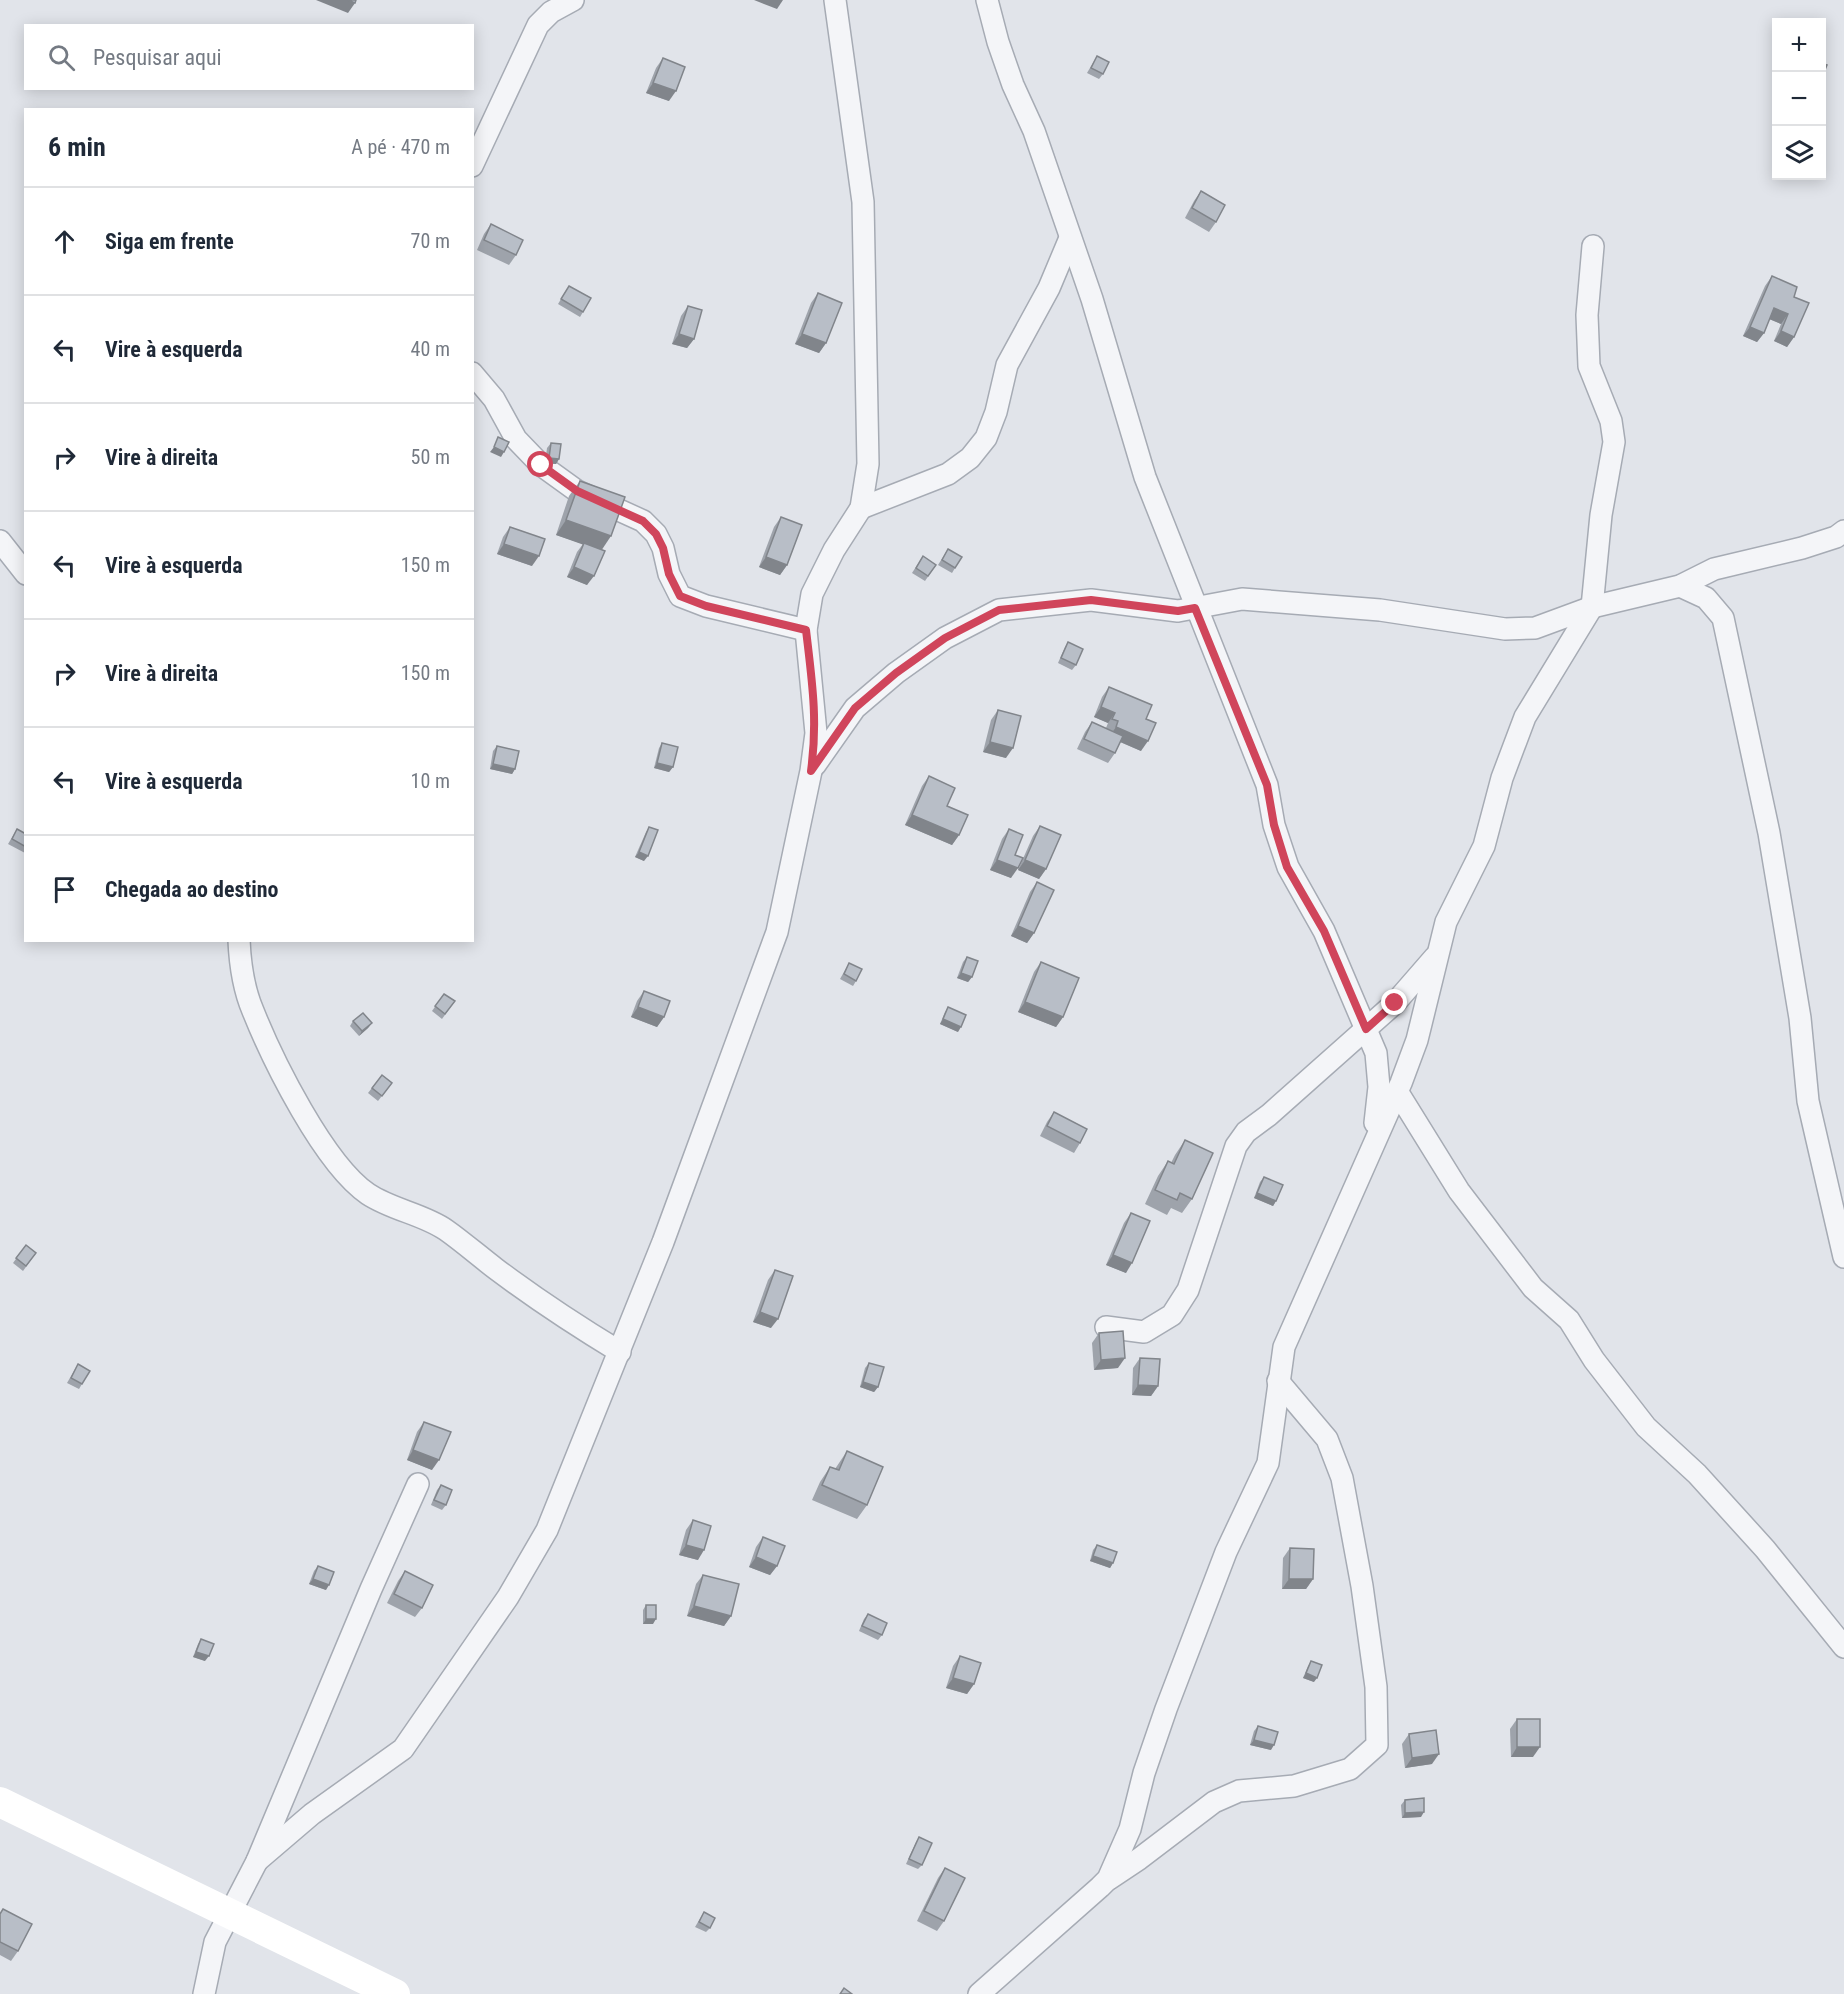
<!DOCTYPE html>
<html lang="pt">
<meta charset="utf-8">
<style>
body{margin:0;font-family:"Roboto Condensed",sans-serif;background:#f2f2f3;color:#1f2937}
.controls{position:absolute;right:18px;top:18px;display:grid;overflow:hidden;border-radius:0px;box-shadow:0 3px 15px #0003}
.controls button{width:54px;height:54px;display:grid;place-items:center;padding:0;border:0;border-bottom:2px solid #e0e1e3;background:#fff;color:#1f2937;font:30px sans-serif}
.stop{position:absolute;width:18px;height:18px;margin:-14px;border:4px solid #d0455b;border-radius:50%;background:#fff}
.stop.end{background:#d0455b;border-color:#fff;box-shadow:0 2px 6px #0008}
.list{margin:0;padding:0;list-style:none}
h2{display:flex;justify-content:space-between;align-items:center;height:78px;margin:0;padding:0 24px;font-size:26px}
h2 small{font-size:20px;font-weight:400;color:#747a83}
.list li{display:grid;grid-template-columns:39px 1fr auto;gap:18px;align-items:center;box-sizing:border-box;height:108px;padding:0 24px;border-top:2px solid #e0e1e3}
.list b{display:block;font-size:22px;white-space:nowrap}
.list em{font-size:20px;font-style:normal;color:#747a83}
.icon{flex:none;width:33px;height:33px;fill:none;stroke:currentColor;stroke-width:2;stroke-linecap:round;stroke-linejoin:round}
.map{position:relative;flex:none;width:1844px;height:1994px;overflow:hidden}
.search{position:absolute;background:#fff;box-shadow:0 3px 15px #0003;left:24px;top:24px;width:450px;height:66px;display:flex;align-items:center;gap:15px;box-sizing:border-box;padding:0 21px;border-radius:0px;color:#747a83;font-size:22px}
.panel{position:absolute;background:#fff;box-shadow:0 3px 15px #0003;left:24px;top:108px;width:450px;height:834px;border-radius:0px}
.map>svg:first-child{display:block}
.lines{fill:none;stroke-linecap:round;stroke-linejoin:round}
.street-casing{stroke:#a6abb4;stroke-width:24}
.street{stroke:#f4f5f8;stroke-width:21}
.secondary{stroke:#fff;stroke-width:30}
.wall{fill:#9ea3ab}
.shaded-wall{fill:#81858b}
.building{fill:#b8bec7;stroke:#81858b;stroke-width:1.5}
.route{stroke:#d0455b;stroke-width:8}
</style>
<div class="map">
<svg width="1844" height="1994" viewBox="0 0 1844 1994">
<rect width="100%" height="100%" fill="#e1e4ea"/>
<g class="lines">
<defs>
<g id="street">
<path d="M987 0 998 42 1013 85 1034 131 1092 299 1145 477 1267 785 1274 825 1288 867 1324 931 1376 1053 1379 1087 1375 1123"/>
<path d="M472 166 538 25 551 12 573 0"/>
<path d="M472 373 494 399 516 439 541 465 577 491 643 521 656 534 663 548 669 574 680 596 706 606 806 630"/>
<path d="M861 508 948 474 970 458 986 438 996 412 1007 365 1049 288 1070 238"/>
<path d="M0 541 26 574"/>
<path d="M1680 586 1706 598 1723 618 1769 833 1800 1018 1808 1101 1844 1257"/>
<path d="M815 765 855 708 896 673 945 638 999 610 1091 600 1178 611 1242 599 1380 610 1505 629 1535 628 1592 607 1680 586 1714 569 1802 548 1836 537 1844 531"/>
<path d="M239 940C240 964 244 990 253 1011 273 1061 324 1164 368 1194 392 1210 423 1214 446 1230 463 1242 479 1256 496 1269 536 1299 577 1326 620 1352"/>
<path d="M1397 1091 1459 1191 1533 1288 1569 1320 1594 1360 1646 1427 1697 1474 1765 1549 1844 1647"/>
<path d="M1106 1327 1144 1332 1172 1315 1188 1290 1236 1146 1246 1132 1269 1115 1395 1003 1435 957"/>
<path d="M257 1861 312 1814 403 1749 508 1597 547 1530 663 1242 777 932 811 771 816 733 806 630 812 594 834 550 861 508 868 464 863 202 835 0"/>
<path d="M1109 1879 1139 1859 1214 1802 1239 1791 1294 1786 1350 1769 1377 1745 1376 1687 1362 1586 1342 1478 1327 1439 1278 1381"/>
<path d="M204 1994 215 1942 257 1861 371 1589 418 1484"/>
<path d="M979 1994 1100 1887 1108 1879 1130 1829 1144 1773 1166 1709 1226 1552 1268 1463 1284 1347 1401 1083 1417 1040 1446 922 1484 846 1502 778 1525 717 1592 607 1601 515 1614 442 1611 421 1589 366 1587 315 1593 246"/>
</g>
</defs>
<!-- street casing -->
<use href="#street" class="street-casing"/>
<!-- street -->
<use href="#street" class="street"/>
<!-- secondary -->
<path class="secondary" d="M0 1802 395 1994"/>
</g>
<!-- wall -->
<g class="wall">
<path d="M1097 56 1103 74 1099 79 1087 73Z"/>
<path d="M663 58 669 101 646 93 656 68Z"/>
<path d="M1201 191 1216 222 1209 232 1185 218 1194 201Z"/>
<path d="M491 224 516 255 509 265 477 250 484 234Z"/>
<path d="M1772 276 1794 297V337L1787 347 1774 341 1781 324 1769 319 1764 333 1757 342 1743 336 1765 286Z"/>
<path d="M569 286 583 312 580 317 558 304Z"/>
<path d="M818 293 826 343 819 353 795 344 811 303Z"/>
<path d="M688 306 694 339 687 348 672 344 681 316Z"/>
<path d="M551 443 559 459 556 464 545 463 547 448Z"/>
<path d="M580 481 602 550 587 585 567 577 577 552 583 544 556 535 569 496Z"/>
<path d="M781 517 787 565 780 575 759 567 774 527Z"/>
<path d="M510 527 532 566 497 554 503 537Z"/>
<path d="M948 549 955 568 952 573 938 565Z"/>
<path d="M923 556 936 565 925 581 912 573Z"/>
<path d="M1068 642 1076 665 1072 670 1058 663 1065 647Z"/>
<path d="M1109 687 1146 719 1141 751 1120 742 1115 753 1108 763 1077 749 1085 732 1092 722 1106 728 1108 723 1094 717 1102 697Z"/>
<path d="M998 710 1006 758 983 752 991 720Z"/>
<path d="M662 743 673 767 669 772 654 768 659 748Z"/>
<path d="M497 746 515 769 512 774 490 769 493 751Z"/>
<path d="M929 776 947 806 959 835 952 845 905 825 922 786Z"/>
<path d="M1040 826 1046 869 1039 879 1018 870 1033 836Z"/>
<path d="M649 827 644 861 635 857 646 832Z"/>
<path d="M17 829 26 834V852L25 853 8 844Z"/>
<path d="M1009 829 1015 855 1011 878 990 870 1002 839Z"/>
<path d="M1037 882 1034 933 1027 943 1011 936 1030 892Z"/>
<path d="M967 957 972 977 968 982 957 978 963 962Z"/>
<path d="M1041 962 1063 1017 1056 1027 1018 1012 1034 972Z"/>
<path d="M849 963 856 981 853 986 840 979Z"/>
<path d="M644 991 664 1017 657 1027 631 1017 637 1001Z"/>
<path d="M444 994 455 1001 442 1019 432 1011Z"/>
<path d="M948 1007 958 1032 940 1024 945 1012Z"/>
<path d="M353 1021 372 1023 368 1028 359 1036 350 1026Z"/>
<path d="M382 1075 392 1083 378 1101 368 1093Z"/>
<path d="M1054 1112 1080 1143 1074 1153 1040 1136 1047 1122Z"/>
<path d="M1185 1140 1192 1199 1182 1213 1171 1208 1167 1215 1145 1204 1158 1176 1168 1161 1171 1163 1175 1155Z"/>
<path d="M1264 1177 1276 1201 1273 1206 1254 1198 1260 1182Z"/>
<path d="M1131 1213 1126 1273 1106 1265 1124 1223Z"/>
<path d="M26 1245 36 1253 23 1271 13 1263Z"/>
<path d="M775 1270 771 1328 753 1322 768 1280Z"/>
<path d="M1099 1333 1118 1368 1094 1370 1092 1343Z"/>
<path d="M1140 1358 1158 1386 1151 1396 1132 1395 1133 1368Z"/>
<path d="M869 1363 878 1387 874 1392 860 1387 865 1368Z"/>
<path d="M78 1364 82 1384 79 1389 67 1383Z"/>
<path d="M424 1422 432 1470 407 1460 417 1432Z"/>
<path d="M847 1451 867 1505 857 1519 812 1500 820 1482 830 1467 835 1469Z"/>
<path d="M441 1485 446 1505 442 1510 431 1505 437 1490Z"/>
<path d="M693 1520 698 1560 679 1555 686 1530Z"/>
<path d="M763 1537 777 1566 770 1575 749 1567 756 1547Z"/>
<path d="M1097 1545 1113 1563 1110 1568 1090 1561 1093 1550Z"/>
<path d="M1290 1548 1313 1579 1306 1589H1282L1283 1558Z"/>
<path d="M318 1566 326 1590 309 1584 314 1571Z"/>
<path d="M405 1571 422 1608 415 1617 387 1603 398 1581Z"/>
<path d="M703 1575 731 1616 724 1626 687 1616 696 1584Z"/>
<path d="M646 1605 653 1624H643V1610Z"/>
<path d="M868 1614 882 1635 878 1640 859 1631 864 1619Z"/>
<path d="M201 1639 205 1661 193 1657 198 1644Z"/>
<path d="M960 1656 974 1684 967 1694 946 1688 953 1666Z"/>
<path d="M1311 1661 1314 1682 1303 1678 1308 1666Z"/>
<path d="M1517 1719 1533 1757H1511L1510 1729Z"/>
<path d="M1258 1726 1271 1750 1250 1745 1254 1731Z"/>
<path d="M1409 1734 1432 1764 1405 1768 1402 1744Z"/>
<path d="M1405 1800 1421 1817 1402 1818 1401 1805Z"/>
<path d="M919 1837 922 1865 918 1869 906 1864 916 1842Z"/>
<path d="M945 1868 944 1921 937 1931 917 1921 938 1878Z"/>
<path d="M3 1909 18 1951 11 1961 0 1955V1913Z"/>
<path d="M704 1912 710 1928 706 1932 695 1927Z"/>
</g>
<!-- shaded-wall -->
<g class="shaded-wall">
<path d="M316 0H348L355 3 348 13Z"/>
<path d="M754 0H783L777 9Z"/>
<path d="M653 83 676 91 669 101 646 93Z"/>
<path d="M1774 308 1788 314 1781 324 1767 318Z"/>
<path d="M1750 327 1764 333 1757 342 1743 336Z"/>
<path d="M1781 331 1794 337 1787 347 1774 341Z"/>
<path d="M679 334 694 339 687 348 672 344Z"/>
<path d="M802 334 826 343 819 353 795 344Z"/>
<path d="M494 447 504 452 501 457 490 452Z"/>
<path d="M549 458 559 459 556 464 545 463Z"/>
<path d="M566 520 611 536 601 551 556 535Z"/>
<path d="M504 544 539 556 532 566 497 554Z"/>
<path d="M766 557 787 565 780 575 759 567Z"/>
<path d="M574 567 594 576 587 585 567 577Z"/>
<path d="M1101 707 1115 713 1108 723 1094 717Z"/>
<path d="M1116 727 1148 741 1141 751 1109 737Z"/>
<path d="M990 742 1013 748 1006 758 983 752Z"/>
<path d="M657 763 673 767 669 772 654 768Z"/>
<path d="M493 764 515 769 512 774 490 769Z"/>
<path d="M912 815 959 835 952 845 905 825Z"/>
<path d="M639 852 648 856 644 861 635 857Z"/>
<path d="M997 860 1018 868 1011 878 990 870Z"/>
<path d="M1025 860 1046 869 1039 879 1018 870Z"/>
<path d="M1018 926 1034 933 1027 943 1011 936Z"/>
<path d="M961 973 972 977 968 982 957 978Z"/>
<path d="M1025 1002 1063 1017 1056 1027 1018 1012Z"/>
<path d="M638 1007 664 1017 657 1027 631 1017Z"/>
<path d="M943 1019 961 1027 958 1032 940 1024Z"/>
<path d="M372 1023 368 1028 359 1036 362 1031Z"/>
<path d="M1257 1193 1276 1201 1273 1206 1254 1198Z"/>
<path d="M1113 1255 1132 1263 1126 1273 1106 1265Z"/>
<path d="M760 1312 778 1319 771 1328 753 1322Z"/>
<path d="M1125 1358 1118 1368 1094 1370 1101 1360Z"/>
<path d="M863 1382 878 1387 874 1392 860 1387Z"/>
<path d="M1138 1385 1158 1386 1151 1396 1132 1395Z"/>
<path d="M413 1450 439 1460 432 1470 407 1460Z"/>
<path d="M686 1545 704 1550 698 1560 679 1555Z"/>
<path d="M1093 1556 1113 1563 1110 1568 1090 1561Z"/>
<path d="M756 1557 777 1566 770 1575 749 1567Z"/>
<path d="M313 1579 329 1585 326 1590 309 1584Z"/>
<path d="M1289 1579H1313L1306 1589H1282Z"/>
<path d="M694 1606 731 1616 724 1626 687 1616Z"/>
<path d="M646 1619H656L653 1624H643Z"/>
<path d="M196 1652 209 1656 205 1661 193 1657Z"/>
<path d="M1306 1673 1317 1678 1314 1682 1303 1678Z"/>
<path d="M953 1678 974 1684 967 1694 946 1688Z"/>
<path d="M1254 1740 1274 1745 1271 1750 1250 1745Z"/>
<path d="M1517 1747H1540L1533 1757H1511Z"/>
<path d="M1439 1754 1432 1764 1405 1768 1412 1758Z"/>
<path d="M1424 1812 1421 1817 1402 1818 1405 1813Z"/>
</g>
<!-- building -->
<g class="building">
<path d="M348 0H356L355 3Z"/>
<path d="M1097 56 1109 62 1103 74 1091 68Z"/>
<path d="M663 58 685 67 676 91 653 83Z"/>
<path d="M1821 63 1827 65 1822 77H1821Z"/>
<path d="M1201 191 1225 205 1216 222 1192 208Z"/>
<path d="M491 224 523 240 516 255 484 240Z"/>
<path d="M1772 276 1797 287 1794 297 1809 303 1794 337 1781 331 1788 314 1774 308 1764 333 1750 327Z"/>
<path d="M569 286 591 298 583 312 561 299Z"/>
<path d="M818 293 842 303 826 343 802 334Z"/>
<path d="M688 306 702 310 694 339 679 334Z"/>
<path d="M498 437 509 442 504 452 494 447Z"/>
<path d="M551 443 561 444 559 459 549 458Z"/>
<path d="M580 481 625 497 611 536 566 520Z"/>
<path d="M781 517 802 525 787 565 766 557Z"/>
<path d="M510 527 545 539 539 556 504 544Z"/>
<path d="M584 543 605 551 594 576 574 567Z"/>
<path d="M948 549 962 557 955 568 942 560Z"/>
<path d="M923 556 936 565 928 576 916 568Z"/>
<path d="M1068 642 1083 649 1076 665 1061 658Z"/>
<path d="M1109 687 1152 705 1146 719 1156 723 1148 741 1116 727 1118 721 1112 719 1115 713 1101 707Z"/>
<path d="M998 710 1021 716 1013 748 990 742Z"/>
<path d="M1092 722 1123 736 1115 753 1084 739Z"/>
<path d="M662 743 678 747 673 767 657 763Z"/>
<path d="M497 746 519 751 515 769 493 764Z"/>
<path d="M929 776 955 788 947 806 968 815 959 835 912 815Z"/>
<path d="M1040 826 1061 835 1046 869 1025 860Z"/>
<path d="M649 827 658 830 648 856 639 852Z"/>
<path d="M17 829 26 834V847L12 839Z"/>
<path d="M1009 829 1023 835 1015 855 1023 858 1018 868 997 860Z"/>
<path d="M1037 882 1054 890 1034 933 1018 926Z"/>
<path d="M967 957 978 961 972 977 961 973Z"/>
<path d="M1041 962 1079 978 1063 1017 1025 1002Z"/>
<path d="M849 963 862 969 856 981 844 974Z"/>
<path d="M644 991 670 1001 664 1017 638 1007Z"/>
<path d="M444 994 455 1001 445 1014 435 1006Z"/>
<path d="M948 1007 966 1015 961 1027 943 1019Z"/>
<path d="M363 1013 372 1023 362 1031 353 1021Z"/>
<path d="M382 1075 392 1083 382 1096 372 1088Z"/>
<path d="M1054 1112 1087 1129 1080 1143 1047 1126Z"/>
<path d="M1185 1140 1213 1153 1192 1199 1180 1193 1177 1200 1155 1190 1168 1161 1174 1164Z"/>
<path d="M1264 1177 1283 1185 1276 1201 1257 1193Z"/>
<path d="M1131 1213 1150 1221 1132 1263 1113 1255Z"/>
<path d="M26 1245 36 1253 26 1266 16 1258Z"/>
<path d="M775 1270 793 1276 778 1319 760 1312Z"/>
<path d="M1123 1331 1125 1358 1101 1360 1099 1333Z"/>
<path d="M1140 1358 1160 1359 1158 1386 1138 1385Z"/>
<path d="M869 1363 884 1367 878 1387 863 1382Z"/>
<path d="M78 1364 90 1371 82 1384 71 1378Z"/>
<path d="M424 1422 451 1432 439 1460 413 1450Z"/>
<path d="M847 1451 883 1467 867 1505 822 1485 830 1467 839 1470Z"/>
<path d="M441 1485 452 1490 446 1505 434 1500Z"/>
<path d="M693 1520 711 1526 704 1550 686 1545Z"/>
<path d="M763 1537 785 1546 777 1566 756 1557Z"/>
<path d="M1097 1545 1117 1552 1113 1563 1093 1556Z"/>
<path d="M1290 1548 1314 1549 1313 1579H1289Z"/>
<path d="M318 1566 334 1572 329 1585 313 1579Z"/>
<path d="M405 1571 433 1585 422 1608 394 1594Z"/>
<path d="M703 1575 739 1584 731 1616 694 1606Z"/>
<rect x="646" y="1605" width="10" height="14"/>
<path d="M868 1614 887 1623 882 1635 862 1626Z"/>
<path d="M201 1639 214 1644 209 1656 196 1652Z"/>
<path d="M960 1656 981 1663 974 1684 953 1678Z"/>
<path d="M1311 1661 1322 1665 1317 1678 1306 1673Z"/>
<rect x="1517" y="1719" width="23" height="28"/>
<path d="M1258 1726 1278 1732 1274 1745 1254 1740Z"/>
<path d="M1436 1730 1439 1754 1412 1758 1409 1734Z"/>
<path d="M1424 1798V1812L1405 1813V1800Z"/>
<path d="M919 1837 932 1843 922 1865 909 1859Z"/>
<path d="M945 1868 965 1878 944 1921 924 1911Z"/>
<path d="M3 1909 32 1924 18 1951 0 1942V1914Z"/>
<path d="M704 1912 715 1918 710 1928 699 1922Z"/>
<path d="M844 1988 852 1994H840Z"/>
</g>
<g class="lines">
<!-- route -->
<path class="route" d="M541 465 577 491 643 521 656 534 663 548 669 574 680 596 706 606 806 630C812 681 818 720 811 771L855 708 896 673 945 638 999 610 1091 600 1178 611 1195 608 1267 785 1274 825 1287 867 1324 931 1366 1029 1395 1003"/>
</g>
</svg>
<div class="controls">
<button>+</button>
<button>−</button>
<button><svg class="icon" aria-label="layers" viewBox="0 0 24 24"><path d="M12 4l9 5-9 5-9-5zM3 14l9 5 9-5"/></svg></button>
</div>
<div class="stop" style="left:541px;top:465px"></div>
<div class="stop end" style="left:1395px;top:1003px"></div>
<div class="search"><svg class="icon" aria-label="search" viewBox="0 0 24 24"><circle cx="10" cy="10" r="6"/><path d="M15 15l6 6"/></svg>Pesquisar aqui</div>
<section class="panel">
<h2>6 min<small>A pé · 470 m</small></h2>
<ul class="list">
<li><svg class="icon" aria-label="ahead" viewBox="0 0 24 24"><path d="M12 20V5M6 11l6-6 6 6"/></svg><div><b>Siga em frente</b></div><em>70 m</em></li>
<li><svg class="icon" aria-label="left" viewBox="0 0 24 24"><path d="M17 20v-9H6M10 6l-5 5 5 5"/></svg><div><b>Vire à esquerda</b></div><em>40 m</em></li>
<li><svg class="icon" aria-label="right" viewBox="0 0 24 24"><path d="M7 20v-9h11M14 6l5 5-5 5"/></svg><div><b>Vire à direita</b></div><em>50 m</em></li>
<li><svg class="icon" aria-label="left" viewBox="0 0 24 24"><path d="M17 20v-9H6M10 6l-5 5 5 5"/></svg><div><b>Vire à esquerda</b></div><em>150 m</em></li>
<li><svg class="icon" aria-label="right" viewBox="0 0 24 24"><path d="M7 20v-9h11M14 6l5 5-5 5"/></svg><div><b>Vire à direita</b></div><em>150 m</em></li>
<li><svg class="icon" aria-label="left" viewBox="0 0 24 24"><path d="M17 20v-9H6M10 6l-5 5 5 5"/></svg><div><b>Vire à esquerda</b></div><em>10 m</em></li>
<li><svg class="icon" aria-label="arrive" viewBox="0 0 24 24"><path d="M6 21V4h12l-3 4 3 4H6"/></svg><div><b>Chegada ao destino</b></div></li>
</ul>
</section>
</div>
